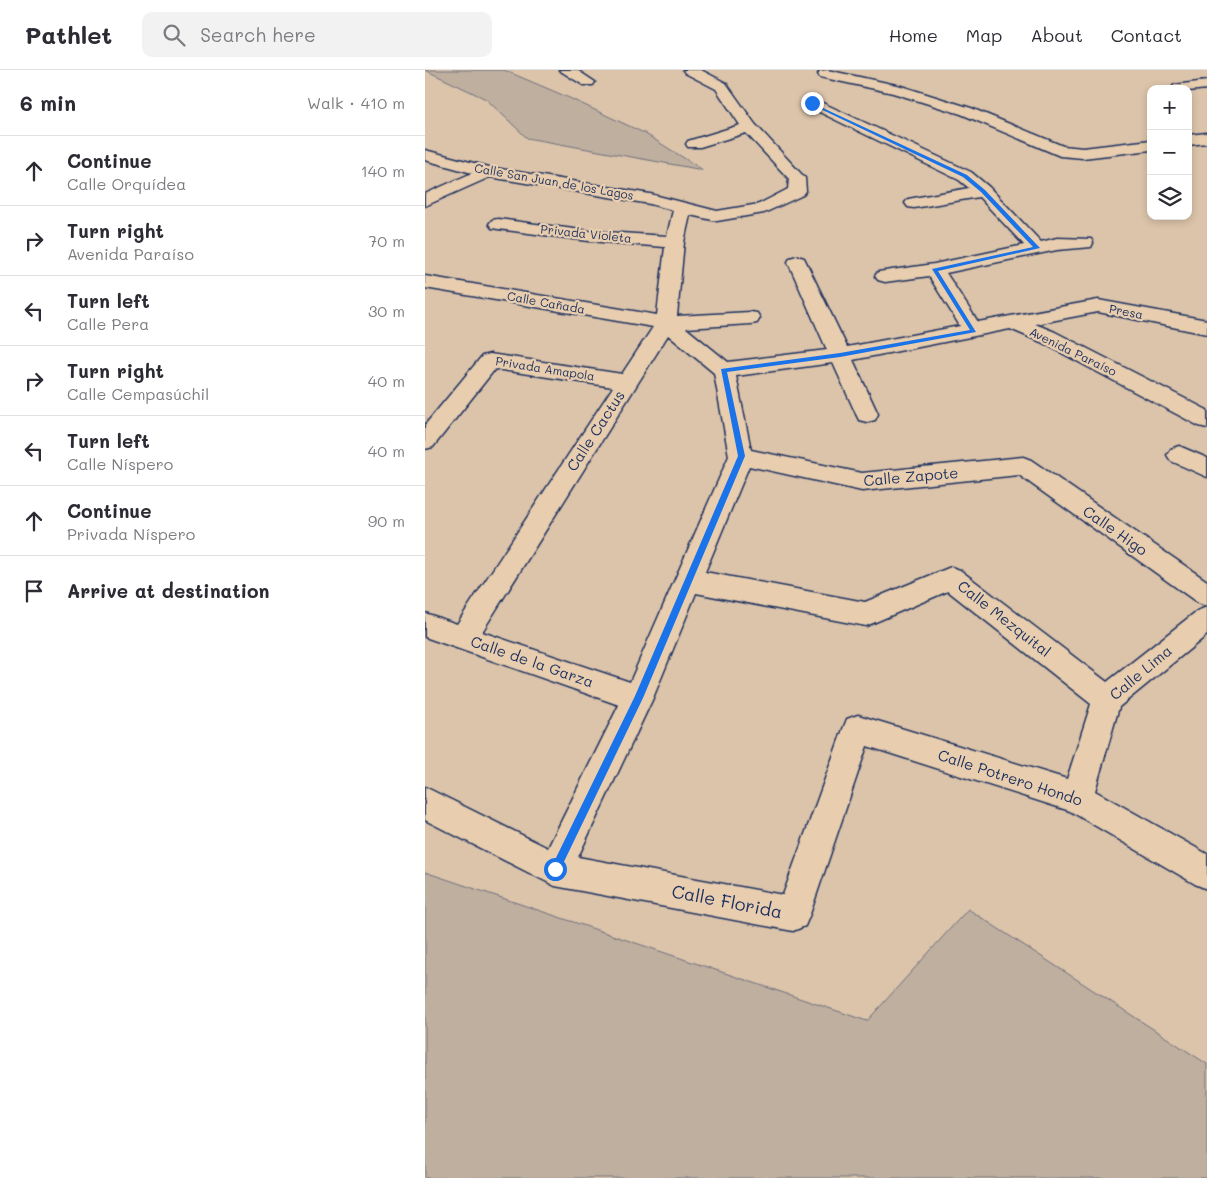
<!DOCTYPE html>
<meta charset="utf-8">
<style>
body{margin:0;font-family:Mali,sans-serif;background:#f2f2f3;color:#2b2b33}
.controls{position:absolute;right:15px;top:15px;display:grid;overflow:hidden;border-radius:10px;box-shadow:0 2px 8px #0003}
.controls button{width:45px;height:45px;display:grid;place-items:center;padding:0;border:0;border-bottom:1px solid #e1e1e2;background:#fff;color:#2b2b33;font:25px sans-serif}
.stop{position:absolute;width:15px;height:15px;margin:-11px;border:4px solid #1a73e8;border-radius:50%;background:#fff}
.stop.end{background:#1a73e8;border-color:#fff;box-shadow:0 1px 5px #0008}
.list{margin:0;padding:0;list-style:none}
h2{display:flex;justify-content:space-between;align-items:center;height:65px;margin:0;padding:0 20px;font-size:21px}
h2 small{font-size:16px;font-weight:400;color:#7c7c81}
.list li{display:grid;grid-template-columns:32px 1fr auto;gap:15px;align-items:center;box-sizing:border-box;height:70px;padding:0 20px;border-top:1px solid #e1e1e2}
.list b{display:block;font-size:19px;white-space:nowrap}
.list p{margin:0;font-size:16px;white-space:nowrap;color:#7c7c81}
.list em{font-size:16px;font-style:normal;color:#7c7c81}
.icon{flex:none;width:28px;height:28px;fill:none;stroke:currentColor;stroke-width:2;stroke-linecap:round;stroke-linejoin:round}
.map{position:relative;flex:none;width:782px;height:1108px;overflow:hidden}
header{display:flex;align-items:center;gap:30px;box-sizing:border-box;height:70px;padding:0 25px;background:#fff;border-bottom:1px solid #e1e1e2}
header strong{font-size:24px}
nav{display:flex;gap:28px;margin-inline-start:auto;font-size:18px}
.search{width:350px;height:45px;background:#f2f2f3;display:flex;align-items:center;gap:12px;box-sizing:border-box;padding:0 18px;border-radius:10px;color:#7c7c81;font-size:19px}
main{display:flex}
aside{flex:1;background:#fff}
.map>svg:first-child{display:block}
.green{fill:#bfaf9f;stroke:#6d6f7e}
.lines{fill:none;stroke-linecap:round;stroke-linejoin:round}
.minor-casing{stroke:#1b2f5e;stroke-width:3}
.minor{fill:#e8ceaf;fill-rule:evenodd}
.route{fill:#1a73e8}
.labels{text-anchor:middle;stroke-width:4.5;stroke-linejoin:round;paint-order:stroke}
.far-street-label{font-size:12px;fill:#1b2f5e;stroke:#e8ceaf}
.street-label{font-size:15px;fill:#1b2f5e;stroke:#e8ceaf}
.near-street-label{font-size:18px;fill:#1b2f5e;stroke:#e8ceaf}
</style>
<header>
<strong>Pathlet</strong>
<div class="search"><svg class="icon" aria-label="search" viewBox="0 0 24 24"><circle cx="10" cy="10" r="6"/><path d="M15 15l6 6"/></svg>Search here</div>
<nav><a>Home</a><a>Map</a><a>About</a><a>Contact</a></nav>
</header>
<main>
<aside>
<h2>6 min<small>Walk · 410 m</small></h2>
<ul class="list">
<li><svg class="icon" aria-label="ahead" viewBox="0 0 24 24"><path d="M12 20V5M6 11l6-6 6 6"/></svg><div><b>Continue</b><p>Calle Orquídea</p></div><em>140 m</em></li>
<li><svg class="icon" aria-label="right" viewBox="0 0 24 24"><path d="M7 20v-9h11M14 6l5 5-5 5"/></svg><div><b>Turn right</b><p>Avenida Paraíso</p></div><em>70 m</em></li>
<li><svg class="icon" aria-label="left" viewBox="0 0 24 24"><path d="M17 20v-9H6M10 6l-5 5 5 5"/></svg><div><b>Turn left</b><p>Calle Pera</p></div><em>30 m</em></li>
<li><svg class="icon" aria-label="right" viewBox="0 0 24 24"><path d="M7 20v-9h11M14 6l5 5-5 5"/></svg><div><b>Turn right</b><p>Calle Cempasúchil</p></div><em>40 m</em></li>
<li><svg class="icon" aria-label="left" viewBox="0 0 24 24"><path d="M17 20v-9H6M10 6l-5 5 5 5"/></svg><div><b>Turn left</b><p>Calle Níspero</p></div><em>40 m</em></li>
<li><svg class="icon" aria-label="ahead" viewBox="0 0 24 24"><path d="M12 20V5M6 11l6-6 6 6"/></svg><div><b>Continue</b><p>Privada Níspero</p></div><em>90 m</em></li>
<li><svg class="icon" aria-label="arrive" viewBox="0 0 24 24"><path d="M6 21V4h12l-3 4 3 4H6"/></svg><div><b>Arrive at destination</b></div></li>
</ul>
</aside>
<div class="map">
<svg width="782" height="1108" viewBox="0 0 782 1108">
<rect width="100%" height="100%" fill="#dcc4aa"/>
<filter id="ink" filterUnits="userSpaceOnUse"><feTurbulence type="fractalNoise" baseFrequency=".02" numOctaves="2"/><feDisplacementMap in="SourceGraphic" scale="10" xChannelSelector="R" yChannelSelector="G"/><feConvolveMatrix kernelMatrix="1 2 1 2 8 2 1 2 1" color-interpolation-filters="sRGB"/></filter>
<g filter="url(#ink)">
<!-- green -->
<g class="green">
<path d="M0 0H79L140 26 219 63 278 100 102 68 61 29Z"/>
<path d="M0 802 442 951 543 839 782 994V1108H0Z"/>
</g>
<g class="lines">
<defs>
<g id="minor">
<path d="M134 0H152L170 12 168 15H158Z"/>
<path d="M258 0H276L301 13 330 54 380 108 381 121 378 125 339 143 292 151 265 145 259 172 252 246 325 242 332 243 335 248 332 253 325 254 261 258 303 292 402 280 363 192 365 188 372 186 379 188 381 192 422 277 535 256 504 206 460 212 453 210 450 206 453 202 509 194 599 175 554 127 489 138 483 137 480 133 483 129 544 118 534 110 382 36 379 33 382 30 387 28 546 102 564 117 616 172 632 168 666 169 668 173 666 177 632 180 521 203 553 252 673 230 782 250V264L673 242 610 254 630 262 782 340V358L774 356 616 272 585 259 428 290 453 344 450 350 442 352 434 350 431 344 408 293 311 306 326 380 437 403 598 387 606 390 782 511V536L773 533 594 405 437 421 324 396 280 502 440 532 526 497 535 500 682 612 772 541 782 537V565L694 637 670 721 782 784V819L770 814 645 741 442 676 385 844 380 856 368 861 130 816 0 750V717L123 778 194 635 0 567V543L32 554 188 317 70 299 8 377 0 379V355L57 286 65 284 197 304 228 257 0 218V206L232 245 240 177 164 171 73 159 67 158 64 154 67 150 73 149 164 161 242 166 248 140 225 134 65 107 0 136V124L47 103 0 90V80L64 97 225 124 292 141 334 134 363 119 364 109 321 63 275 77H263L261 74 263 71 315 55 291 19 260 3ZM243 265 289 303 304 386 205 612 57 562ZM523 521 666 634 642 709 433 645 422 649 418 659 358 825 153 787 228 628 271 523 441 556Z"/>
<path d="M402 0 476 16 546 38 638 76 658 78 726 70V80L658 88 635 86 536 44 468 23 395 7 393 4 395 1Z"/>
<path d="M782 11V19L763 21V19L747 18 749 15Z"/>
<path d="M782 63V73L763 75V65Z"/>
<path d="M754 376 782 388V407L746 391 742 385 746 379Z"/>
</g>
</defs>
<!-- minor casing -->
<use href="#minor" class="minor-casing"/>
<!-- minor -->
<use href="#minor" class="minor"/>
</g>
</g>
<!-- route -->
<path class="route" d="M385 32 542 105 560 120 615 178 513 201 551 262 415 287 302 302 320 386 218 628 134 802 130 804 127 802V796L210 626 313 386 296 299 415 283 545 260 507 199 608 177 556 122 538 107 385 34Z"/>
<g class="labels">
<!-- far-street labels -->
<g class="far-street-label">
<text transform="translate(129 112) rotate(10)" y="4">Calle San Juan de los Lagos</text>
<text transform="translate(161 164) rotate(6)" y="4">Privada Violeta</text>
<text transform="translate(121 233) rotate(10)" y="4">Calle Cañada</text>
<text transform="translate(701 242) rotate(11)" y="4">Presa</text>
<text transform="translate(648 282) rotate(26)" y="4">Avenida Paraíso</text>
<text transform="translate(120 299) rotate(9)" y="4">Privada Amapola</text>
</g>
<!-- street labels -->
<g class="street-label">
<text transform="translate(171 361) rotate(-57)" y="5">Calle Cactus</text>
<text transform="translate(486 407) rotate(-5)" y="5">Calle Zapote</text>
<text transform="translate(690 461) rotate(35)" y="5">Calle Higo</text>
<text transform="translate(579 549) rotate(38)" y="5">Calle Mezquital</text>
<text transform="translate(107 592) rotate(19)" y="5">Calle de la Garza</text>
<text transform="translate(716 603) rotate(-40)" y="5">Calle Lima</text>
<text transform="translate(585 708) rotate(18)" y="5">Calle Potrero Hondo</text>
</g>
<!-- near-street labels -->
<g class="near-street-label">
<text transform="translate(302 832) rotate(11)" y="6">Calle Florida</text>
</g>
</g>
</svg>
<div class="controls">
<button>+</button>
<button>−</button>
<button><svg class="icon" aria-label="layers" viewBox="0 0 24 24"><path d="M12 4l9 5-9 5-9-5zM3 14l9 5 9-5"/></svg></button>
</div>
<div class="stop" style="left:130px;top:799px"></div>
<div class="stop end" style="left:387px;top:33px"></div>
</div>
</main>
